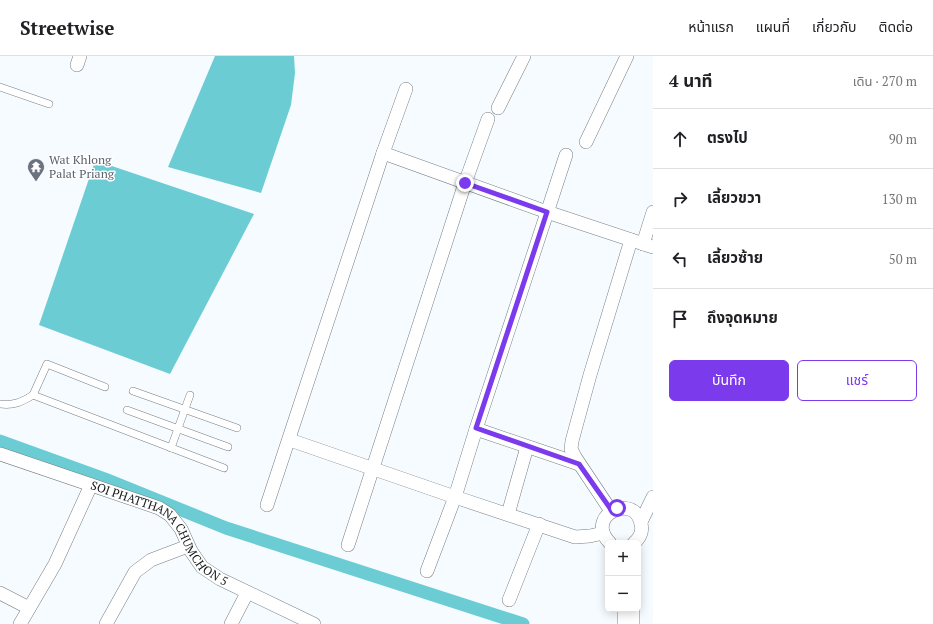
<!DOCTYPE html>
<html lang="th">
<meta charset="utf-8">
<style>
body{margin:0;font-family:"PT Serif","Noto Sans Thai",serif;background:#f6f6f6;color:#202124}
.controls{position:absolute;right:12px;bottom:12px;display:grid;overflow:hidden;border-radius:6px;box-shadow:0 2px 10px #0003}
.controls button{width:36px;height:36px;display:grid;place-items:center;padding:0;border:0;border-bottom:1px solid #e0e0e0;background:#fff;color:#202124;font:20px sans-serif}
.stop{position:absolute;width:12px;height:12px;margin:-9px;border:3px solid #7c3aed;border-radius:50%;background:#fff}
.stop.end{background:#7c3aed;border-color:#fff;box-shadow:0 1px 4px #0008}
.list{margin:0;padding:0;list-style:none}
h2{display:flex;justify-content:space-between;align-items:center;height:52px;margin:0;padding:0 16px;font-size:17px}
h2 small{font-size:13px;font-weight:400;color:#757577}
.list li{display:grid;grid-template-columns:26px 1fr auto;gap:12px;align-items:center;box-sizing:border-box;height:60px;padding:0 16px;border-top:1px solid #e0e0e0}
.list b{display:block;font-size:15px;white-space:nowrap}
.list em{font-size:13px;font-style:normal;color:#757577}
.actions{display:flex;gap:8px;padding:12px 16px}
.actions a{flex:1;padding:9px 0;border:1px solid #7c3aed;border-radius:6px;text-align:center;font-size:14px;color:#7c3aed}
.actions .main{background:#7c3aed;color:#fff}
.icon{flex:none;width:22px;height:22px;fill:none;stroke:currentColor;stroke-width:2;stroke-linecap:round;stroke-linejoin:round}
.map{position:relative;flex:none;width:653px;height:568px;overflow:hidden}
header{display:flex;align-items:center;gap:24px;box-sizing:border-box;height:56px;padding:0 20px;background:#fff;border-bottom:1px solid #e0e0e0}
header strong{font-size:19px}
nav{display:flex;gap:22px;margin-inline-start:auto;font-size:14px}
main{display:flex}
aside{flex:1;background:#fff}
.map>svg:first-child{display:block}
.water{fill:#6bcdd3}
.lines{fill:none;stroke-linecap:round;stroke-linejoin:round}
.canal{stroke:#6bcdd3;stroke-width:13}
.lane-casing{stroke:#797e82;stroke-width:8}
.street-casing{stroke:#797e82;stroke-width:14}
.lane{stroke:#fff;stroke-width:7}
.street{stroke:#fff;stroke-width:13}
.route{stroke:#7c3aed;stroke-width:5}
.labels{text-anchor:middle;stroke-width:3;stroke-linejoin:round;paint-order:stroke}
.worship-label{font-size:12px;fill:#5b616d;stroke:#fff;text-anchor:start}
.street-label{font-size:12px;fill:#16181a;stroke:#fff}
</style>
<header>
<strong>Streetwise</strong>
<nav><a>หน้าแรก</a><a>แผนที่</a><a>เกี่ยวกับ</a><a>ติดต่อ</a></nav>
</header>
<main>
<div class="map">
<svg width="653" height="568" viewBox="0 0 653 568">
<rect width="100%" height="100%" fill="#f6fbff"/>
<!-- water -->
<g class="water">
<path d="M215 0H294L295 17 291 49 261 137 168 111Z"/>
<path d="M100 106 254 158 170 318 39 269 94 108Z"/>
</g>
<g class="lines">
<!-- canal -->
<path class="canal" d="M0 385 105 423 226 472 523 568"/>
<defs>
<g id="lane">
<path d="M0 31 49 48"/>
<path d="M133 335 237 372"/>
<path d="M33 339 47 308 105 331"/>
<path d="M0 348C13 350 22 346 33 339L224 412"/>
<path d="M127 354 228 391"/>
<path d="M171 392 190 339"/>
</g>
<g id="street">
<path d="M77 9 80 0"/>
<path d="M498 52 524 0"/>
<path d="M586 86 627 0"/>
<path d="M383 97 547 156 653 191"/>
<path d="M643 188 653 156"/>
<path d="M476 373 579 408"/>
<path d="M290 384 455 441 575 481 590 480 603 477"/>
<path id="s1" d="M0 398 159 452 170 459 181 473 191 495 202 511 220 523 314 568"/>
<path d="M267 449 383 97 406 33"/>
<path d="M611 455 575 401 571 393 572 385 590 319 631 184"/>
<path d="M508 458 527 391"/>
<path d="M641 466 653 441"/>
<path d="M610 487C583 460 635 435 641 468 643 475 640 482 634 487"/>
<path d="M348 489 465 127 488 63"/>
<path d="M427 515 455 441 476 373 566 99"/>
<path d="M0 537 29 552"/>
<path d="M509 544 539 468"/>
<path d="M20 568 55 508 91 429"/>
<path d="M106 568 135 516 151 504 188 490"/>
<path d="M231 568 247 537"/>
<path d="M624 568V553"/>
<path d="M633 568V553"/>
</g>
</defs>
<!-- lane casing -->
<use href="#lane" class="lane-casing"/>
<!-- street casing -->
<use href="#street" class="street-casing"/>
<!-- lane -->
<use href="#lane" class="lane"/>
<!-- street -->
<use href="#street" class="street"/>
</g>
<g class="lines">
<!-- route -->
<path class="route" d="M465 127 547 156 476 372 579 408 612 455 617 452"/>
</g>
<!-- icons -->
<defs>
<symbol id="temple-pin" viewBox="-11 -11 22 30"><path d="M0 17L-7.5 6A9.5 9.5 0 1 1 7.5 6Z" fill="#6b7280" stroke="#fff"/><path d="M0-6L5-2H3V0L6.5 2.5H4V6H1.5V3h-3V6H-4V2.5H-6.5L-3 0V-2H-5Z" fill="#fff"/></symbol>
</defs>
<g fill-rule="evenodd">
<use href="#temple-pin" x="26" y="101" width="20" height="27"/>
</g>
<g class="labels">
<!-- worship labels -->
<g class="worship-label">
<text x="49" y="108">Wat Khlong<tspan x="49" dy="14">Palat Priang</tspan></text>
</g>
<!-- street labels -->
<g class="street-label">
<text dy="4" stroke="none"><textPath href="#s1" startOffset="184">SOI PHATTHANA CHUMCHON 5</textPath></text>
</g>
</g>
</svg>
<div class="controls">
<button>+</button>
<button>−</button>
</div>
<div class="stop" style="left:617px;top:452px"></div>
<div class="stop end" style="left:465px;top:127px"></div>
</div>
<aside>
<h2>4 นาที<small>เดิน · 270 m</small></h2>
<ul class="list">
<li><svg class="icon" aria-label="ahead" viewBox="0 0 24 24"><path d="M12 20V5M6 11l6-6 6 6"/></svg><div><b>ตรงไป</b></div><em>90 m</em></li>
<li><svg class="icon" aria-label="right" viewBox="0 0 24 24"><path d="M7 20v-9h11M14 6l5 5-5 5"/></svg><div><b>เลี้ยวขวา</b></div><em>130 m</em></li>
<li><svg class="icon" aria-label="left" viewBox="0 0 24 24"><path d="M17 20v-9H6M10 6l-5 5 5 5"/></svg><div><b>เลี้ยวซ้าย</b></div><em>50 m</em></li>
<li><svg class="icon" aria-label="arrive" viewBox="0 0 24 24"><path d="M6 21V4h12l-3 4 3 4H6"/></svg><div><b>ถึงจุดหมาย</b></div></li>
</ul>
<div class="actions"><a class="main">บันทึก</a><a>แชร์</a></div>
</aside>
</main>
